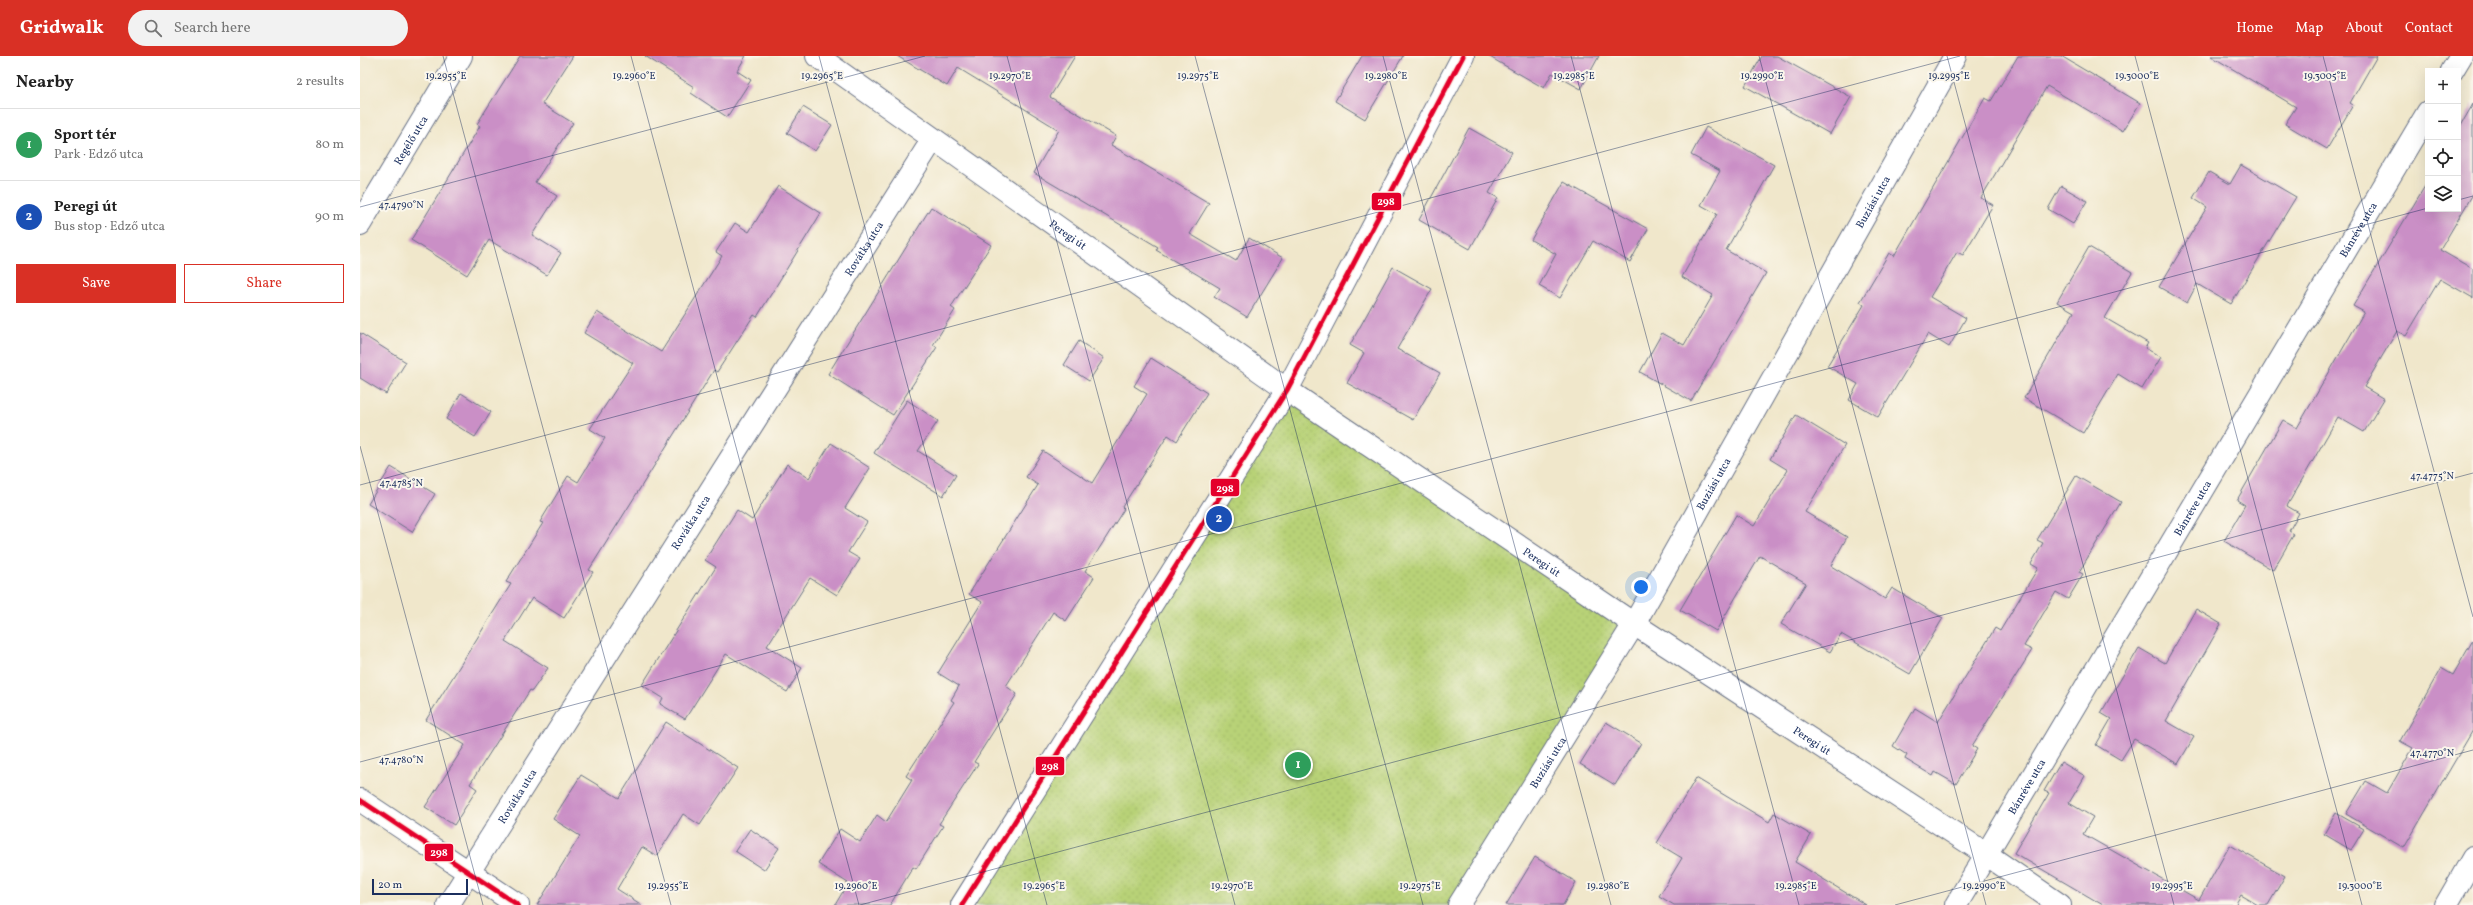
<!DOCTYPE html>
<meta charset="utf-8">
<style>
body{margin:0;font-family:Vollkorn,serif;background:#f2f2f2;color:#222}
.controls{position:absolute;right:12px;top:12px;display:grid;overflow:hidden;border-radius:0px;box-shadow:0 4px 16px #0002}
.controls button{width:36px;height:36px;display:grid;place-items:center;padding:0;border:0;border-bottom:1px solid #e0e0e0;background:#fff;color:#222;font:20px sans-serif}
.scale{position:absolute;left:12px;bottom:10px;width:96px;box-sizing:border-box;padding-left:4px;border:2px solid #1b2f5e;border-top:0;font-size:11px;line-height:14px;white-space:nowrap;color:#1b2f5e;-webkit-text-stroke:3px #fbf7ec;paint-order:stroke}
.you{position:absolute;left:1281px;top:531px;width:14px;height:14px;margin:-10px;border:3px solid #fff;border-radius:50%;background:#1a73e8;box-shadow:0 0 0 6px #1a73e833}
.badge{display:grid;place-items:center;width:26px;height:26px;border-radius:50%;background:#d93025;color:#fff;font-size:13px;font-weight:700}
.pin{position:absolute;translate:-50% -50%;border:2px solid #fff;box-shadow:0 1px 4px #0006}
.list{margin:0;padding:0;list-style:none}
h2{display:flex;justify-content:space-between;align-items:center;height:52px;margin:0;padding:0 16px;font-size:17px}
h2 small{font-size:13px;font-weight:400;color:#767676}
.list li{display:grid;grid-template-columns:26px 1fr auto;gap:12px;align-items:center;box-sizing:border-box;height:72px;padding:0 16px;border-top:1px solid #e0e0e0}
.list b{display:block;font-size:15px;white-space:nowrap}
.list p{margin:0;font-size:13px;white-space:nowrap;color:#767676}
.list em{font-size:13px;font-style:normal;color:#767676}
.actions{display:flex;gap:8px;padding:12px 16px}
.actions a{flex:1;padding:9px 0;border:1px solid #d93025;border-radius:0px;text-align:center;font-size:14px;color:#d93025}
.actions .main{background:#d93025;color:#fff}
.icon{flex:none;width:22px;height:22px;fill:none;stroke:currentColor;stroke-width:2;stroke-linecap:round;stroke-linejoin:round}
.map{position:relative;flex:none;width:2113px;height:849px;overflow:hidden}
header{display:flex;align-items:center;gap:24px;box-sizing:border-box;height:56px;padding:0 20px;background:#d93025;color:#fff}
header strong{font-size:19px}
nav{display:flex;gap:22px;margin-inline-start:auto;font-size:14px}
.search{width:280px;height:36px;background:#f2f2f2;display:flex;align-items:center;gap:10px;box-sizing:border-box;padding:0 14px;border-radius:22px;color:#767676;font-size:15px}
main{display:flex}
aside{flex:1;background:#fff}
.map>svg:first-child{display:block}
.park{fill:url(#park-dots);stroke:#6a806a}
.building{fill:#ca8fc6}
.lines{fill:none;stroke-linecap:round;stroke-linejoin:round}
.minor-casing{stroke:#666f84;stroke-width:24}
.minor{stroke:#fff;stroke-width:22}
.bus-1-casing{stroke:#fbf7ec;stroke-width:8}
.bus-1{stroke:#e4002b;stroke-width:5}
.ticks{fill:none;stroke:#1b2f5e;stroke-width:1;stroke-opacity:0.45}
.labels{text-anchor:middle;stroke-width:4;stroke-linejoin:round;paint-order:stroke}
.street-label{font-size:11px;fill:#1b2f5e;stroke:#fbf7ec}
.ticks-label{font-size:10px;text-anchor:middle;fill:#1b2f5e;stroke:#fbf7ec;stroke-width:4;stroke-linejoin:round;paint-order:stroke}
.line-badge{stroke:#fbf7ec;stroke-width:1.5}
.badge-label{font-size:11px;text-anchor:middle;font-weight:bold;fill:#fff}
</style>
<header>
<strong>Gridwalk</strong>
<div class="search"><svg class="icon" aria-label="search" viewBox="0 0 24 24"><circle cx="10" cy="10" r="6"/><path d="M15 15l6 6"/></svg>Search here</div>
<nav><a>Home</a><a>Map</a><a>About</a><a>Contact</a></nav>
</header>
<main>
<aside>
<h2>Nearby<small>2 results</small></h2>
<ul class="list">
<li><span class="badge" style="background:#2e9e5b">1</span><div><b>Sport tér</b><p>Park · Edző utca</p></div><em>80 m</em></li>
<li><span class="badge" style="background:#1a4fb4">2</span><div><b>Peregi út</b><p>Bus stop · Edző utca</p></div><em>90 m</em></li>
</ul>
<div class="actions"><a class="main">Save</a><a>Share</a></div>
</aside>
<div class="map">
<svg width="2113" height="849" viewBox="0 0 2113 849">
<defs>
<pattern id="park-dots" width="8" height="8" patternUnits="userSpaceOnUse"><rect width="8" height="8" fill="#b8d277"/><path d="M2 2h.1M6 6h.1" fill="none" stroke="#9eb569" stroke-width="1.8" stroke-linecap="round"/></pattern>
</defs>
<rect width="100%" height="100%" fill="#fbf7ec"/>
<filter id="ink" filterUnits="userSpaceOnUse"><feTurbulence type="fractalNoise" baseFrequency=".025" numOctaves="2"/><feDisplacementMap in="SourceGraphic" scale="8" xChannelSelector="R" yChannelSelector="G"/><feConvolveMatrix kernelMatrix="1 2 1 2 8 2 1 2 1" color-interpolation-filters="sRGB"/></filter>
<filter id="wash" filterUnits="userSpaceOnUse"><feTurbulence type="fractalNoise" baseFrequency=".012" numOctaves="4" result="noise"/><feDisplacementMap in="SourceGraphic" scale="16" xChannelSelector="R" yChannelSelector="G"/><feGaussianBlur stdDeviation="0.9" result="paint"/><feColorMatrix in="noise" values="0 0 0 0 0 0 0 0 0 0 0 0 0 0 0 0 0 1.4 0 .05"/><feComposite in="paint" operator="in"/></filter>
<g filter="url(#wash)">
<rect width="100%" height="100%" fill="#f0e7cb"/>
<!-- park -->
<path class="park" d="M927 334 1274 568 1099 849H602Z"/>
<g id="blocks">
<!-- building -->
<g class="building">
<path d="M160 0H213L182 48 213 67 175 126 197 140 172 179 201 197 187 219 129 184 107 219 51 184 120 70 117 68Z"/>
<path d="M285 0H386L377 15 391 24 367 61 331 37 334 31Z"/>
<path d="M537 0H715L690 41 756 80 751 89 849 147 830 178 876 205 889 182 923 202 887 261 854 241 860 232 796 194 798 191 674 117 699 74 598 12 587 30Z"/>
<path d="M1002 0H1043L1005 63 975 45Z"/>
<path d="M1128 0H1239L1221 33 1192 17 1184 32Z"/>
<path d="M1402 0H1417L1491 41 1470 78 1385 30Z"/>
<path d="M1658 0H1701L1780 47 1763 75 1687 30 1621 142 1633 149 1603 199 1597 196 1570 241 1606 262 1589 291 1568 278 1518 361 1489 344 1498 328 1467 310 1504 249 1500 246 1529 197 1534 200 1625 42 1631 45Z"/>
<path d="M1851 0H2017L1990 47 1993 49 1967 93 1925 68 1936 51Z"/>
<path d="M2113 48V138L2080 194 2113 213V242L2080 223 2046 280 2037 275 2004 331 2024 343 2004 376 1978 361 1927 450 1939 457 1929 475 1934 478 1913 514 1864 485 1885 449 1877 444 1923 364 1937 372 2004 256 1993 250 2068 125V153H2098V74Z"/>
<path d="M443 51 472 69 455 95 427 77Z"/>
<path d="M1346 71 1414 109 1366 194 1406 217 1331 345 1280 316 1302 277 1324 289 1353 239 1322 221 1357 158 1341 149 1360 115 1331 99Z"/>
<path d="M1109 72 1152 96 1129 137 1138 142 1110 193 1059 164Z"/>
<path d="M1881 109 1936 141 1871 248 1837 228 1827 247 1799 231 1847 151 1833 142 1849 116 1870 128Z"/>
<path d="M1204 126 1288 173 1270 206 1233 185 1200 242 1179 230 1196 198 1171 184Z"/>
<path d="M418 130 461 157 397 261 394 259 357 316 354 314 229 514 233 516 204 562 172 542 145 585 188 612 172 635 170 634 110 728 117 733 94 769 65 751 105 689 66 664 151 528 146 526 183 467 180 466 208 420 218 426 245 382 230 373 273 307 224 277 237 256 301 296 362 200 356 196 375 167 389 176Z"/>
<path d="M1701 130 1727 145 1713 168 1688 153Z"/>
<path d="M571 151 631 189 591 251 595 254 573 289 577 291 533 359 468 318Z"/>
<path d="M1729 191 1772 216 1745 262 1788 287 1785 292 1801 301 1782 333 1758 318 1723 377 1664 342 1714 256 1697 246Z"/>
<path d="M1033 211 1072 233 1037 293 1080 317 1053 364 987 327 1004 297 990 289Z"/>
<path d="M0 277 46 306 26 338 0 322Z"/>
<path d="M719 285 744 302 729 325 704 309Z"/>
<path d="M791 302 847 337 817 385 808 379 762 451 764 453 725 515 734 521 706 565 693 556 646 630 657 638 614 706 618 708 579 768 583 770 556 813 553 811 530 849H475L488 827 458 808 480 773 500 786 517 759 526 766 552 724 546 720 594 646 591 644 599 630 578 617 622 546 609 538 678 429 666 421 683 395 732 427 787 338 774 330Z"/>
<path d="M101 337 131 356 115 381 86 363Z"/>
<path d="M547 344 578 365 558 395 596 419 583 440 514 397Z"/>
<path d="M1436 359 1485 389 1445 456 1487 481 1471 510 1525 543 1532 532 1583 562 1550 618 1481 578 1470 596 1421 568 1446 527 1400 500 1356 575 1320 554 1376 459 1394 470 1428 414 1410 403Z"/>
<path d="M471 387 510 412 485 452 507 466 488 496 500 503 477 539 450 522 407 590 442 612 427 636 366 598 325 663 300 648 303 642 282 629 356 511 345 504 377 454 392 464 427 408 449 422Z"/>
<path d="M31 411 75 438 52 476 8 448Z"/>
<path d="M1716 420 1761 446 1719 516 1723 518 1708 543 1696 536 1664 590 1672 594 1612 690 1617 693 1596 728 1575 716 1573 720 1545 703 1547 699 1533 690 1555 652 1578 666 1635 572 1640 575 1678 512 1671 508 1683 487 1677 484Z"/>
<path d="M1836 553 1861 568 1806 665 1834 681 1818 708 1774 683 1761 704 1736 689 1751 663 1741 657 1779 592 1805 607Z"/>
<path d="M2113 584V674L2044 792 1986 758 2006 725 2027 737 2053 692 2040 685 2081 612 2093 619Z"/>
<path d="M306 666 378 712 340 769 323 758 297 800 282 791 257 833 282 849H177L220 780 193 763 221 719 259 742Z"/>
<path d="M1246 666 1281 687 1255 729 1220 708Z"/>
<path d="M1701 706 1725 720 1709 747 1733 761 1723 778 1839 844 1870 789 1925 820 1908 849H1898L1881 839 1875 849H1743L1654 797 1689 737 1684 735Z"/>
<path d="M1336 722 1409 766 1414 757 1451 779 1435 806 1506 849H1314L1299 840 1322 802 1297 787Z"/>
<path d="M1976 757 2004 773 1991 794 1964 778Z"/>
<path d="M390 773 419 792 404 814 375 795Z"/>
<path d="M1175 801 1216 826 1203 849H1146Z"/>
</g>
</g>
</g>
<g filter="url(#ink)">
<use href="#blocks" fill-opacity="0" stroke="#666f84" stroke-width="1"/>
<g class="lines">
<defs>
<g id="minor">
<path id="s1" d="M457 0 927 334 1274 568 1626 798 1700 849"/>
<path d="M2092 15 2101 0"/>
<path id="s2" d="M0 168 101 0"/>
<path d="M0 744 158 849"/>
<path id="s3" d="M88 849 573 83"/>
<path d="M602 849 927 334 1103 0"/>
<path id="s4" d="M1099 849 1274 568 1595 0"/>
<path id="s5" d="M1596 849 2068 56"/>
<path d="M2086 849 2113 802"/>
</g>
</defs>
<!-- minor casing -->
<use href="#minor" class="minor-casing"/>
<!-- minor -->
<use href="#minor" class="minor"/>
<defs>
<g id="bus-1">
<path d="M0 744 158 849"/>
<path d="M602 849 927 334 1103 0"/>
</g>
</defs>
<!-- bus-1 casing -->
<use href="#bus-1" class="bus-1-casing"/>
<!-- bus-1 -->
<use href="#bus-1" class="bus-1"/>
</g>
</g>
<!-- ticks -->
<path class="ticks" d="M83 0 311 849M271 0 499 849M459 0 687 849M647 0 875 849M835 0 1063 849M1023 0 1251 849M1211 0 1439 849M1399 0 1626 849M1587 0 1814 849M1775 0 2002 849M1963 0 2113 561M2098 144 2113 140M0 151 565 0M0 390 123 849M0 429 1600 0M0 706 2068 152M500 849 2113 417M1535 849 2113 694"/>
<g class="labels">
<!-- street labels -->
<g class="street-label">
<text dy="4" stroke="none"><textPath href="#s2" startOffset="98">Regélő utca</textPath></text>
<text dy="4" stroke="none"><textPath href="#s4" startOffset="816">Buziási utca</textPath></text>
<text dy="4" stroke="none"><textPath href="#s5" startOffset="786">Bánréve utca</textPath></text>
<text dy="4" stroke="none"><textPath href="#s1" startOffset="308">Peregi út</textPath></text>
<text dy="4" stroke="none"><textPath href="#s3" startOffset="777">Rovátka utca</textPath></text>
<text dy="4" stroke="none"><textPath href="#s4" startOffset="492">Buziási utca</textPath></text>
<text dy="4" stroke="none"><textPath href="#s5" startOffset="462">Bánréve utca</textPath></text>
<text dy="4" stroke="none"><textPath href="#s3" startOffset="453">Rovátka utca</textPath></text>
<text dy="4" stroke="none"><textPath href="#s1" startOffset="884">Peregi út</textPath></text>
<text dy="4" stroke="none"><textPath href="#s1" startOffset="1208">Peregi út</textPath></text>
<text dy="4" stroke="none"><textPath href="#s4" startOffset="168">Buziási utca</textPath></text>
<text dy="4" stroke="none"><textPath href="#s5" startOffset="138">Bánréve utca</textPath></text>
<text dy="4" stroke="none"><textPath href="#s3" startOffset="129">Rovátka utca</textPath></text>
</g>
</g>
<g class="ticks-label">
<text x="86" y="23">19.2955°E</text>
<text x="274" y="23">19.2960°E</text>
<text x="462" y="23">19.2965°E</text>
<text x="650" y="23">19.2970°E</text>
<text x="838" y="23">19.2975°E</text>
<text x="1026" y="23">19.2980°E</text>
<text x="1214" y="23">19.2985°E</text>
<text x="1402" y="23">19.2990°E</text>
<text x="1589" y="23">19.2995°E</text>
<text x="1777" y="23">19.3000°E</text>
<text x="1965" y="23">19.3005°E</text>
<text x="41" y="152">47.4790°N</text>
<text x="2072" y="423">47.4775°N</text>
<text x="41" y="430">47.4785°N</text>
<text x="2072" y="700">47.4770°N</text>
<text x="41" y="707">47.4780°N</text>
<text x="308" y="833">19.2955°E</text>
<text x="496" y="833">19.2960°E</text>
<text x="684" y="833">19.2965°E</text>
<text x="872" y="833">19.2970°E</text>
<text x="1060" y="833">19.2975°E</text>
<text x="1248" y="833">19.2980°E</text>
<text x="1436" y="833">19.2985°E</text>
<text x="1624" y="833">19.2990°E</text>
<text x="1812" y="833">19.2995°E</text>
<text x="2000" y="833">19.3000°E</text>
</g>
<g class="line-badge">
<rect x="1011" y="136" width="31" height="19" rx="4" fill="#e4002b"/>
<rect x="850" y="422" width="30" height="19" rx="4" fill="#e4002b"/>
<rect x="675" y="700" width="30" height="20" rx="4" fill="#e4002b"/>
<rect x="64" y="787" width="30" height="19" rx="4" fill="#e4002b"/>
</g>
<g class="badge-label">
<text x="1026" y="149">298</text>
<text x="865" y="436">298</text>
<text x="690" y="714">298</text>
<text x="79" y="800">298</text>
</g>
</svg>
<div class="controls">
<button>+</button>
<button>−</button>
<button><svg class="icon" aria-label="locate" viewBox="0 0 24 24"><circle cx="12" cy="12" r="6"/><path d="M12 2v4M12 18v4M2 12h4M18 12h4"/></svg></button>
<button><svg class="icon" aria-label="layers" viewBox="0 0 24 24"><path d="M12 4l9 5-9 5-9-5zM3 14l9 5 9-5"/></svg></button>
</div>
<div class="scale">20 m</div>
<div class="you"></div>
<div class="pin badge" style="left:938px;top:709px;background:#2e9e5b">1</div>
<div class="pin badge" style="left:859px;top:463px;background:#1a4fb4">2</div>
</div>
</main>
